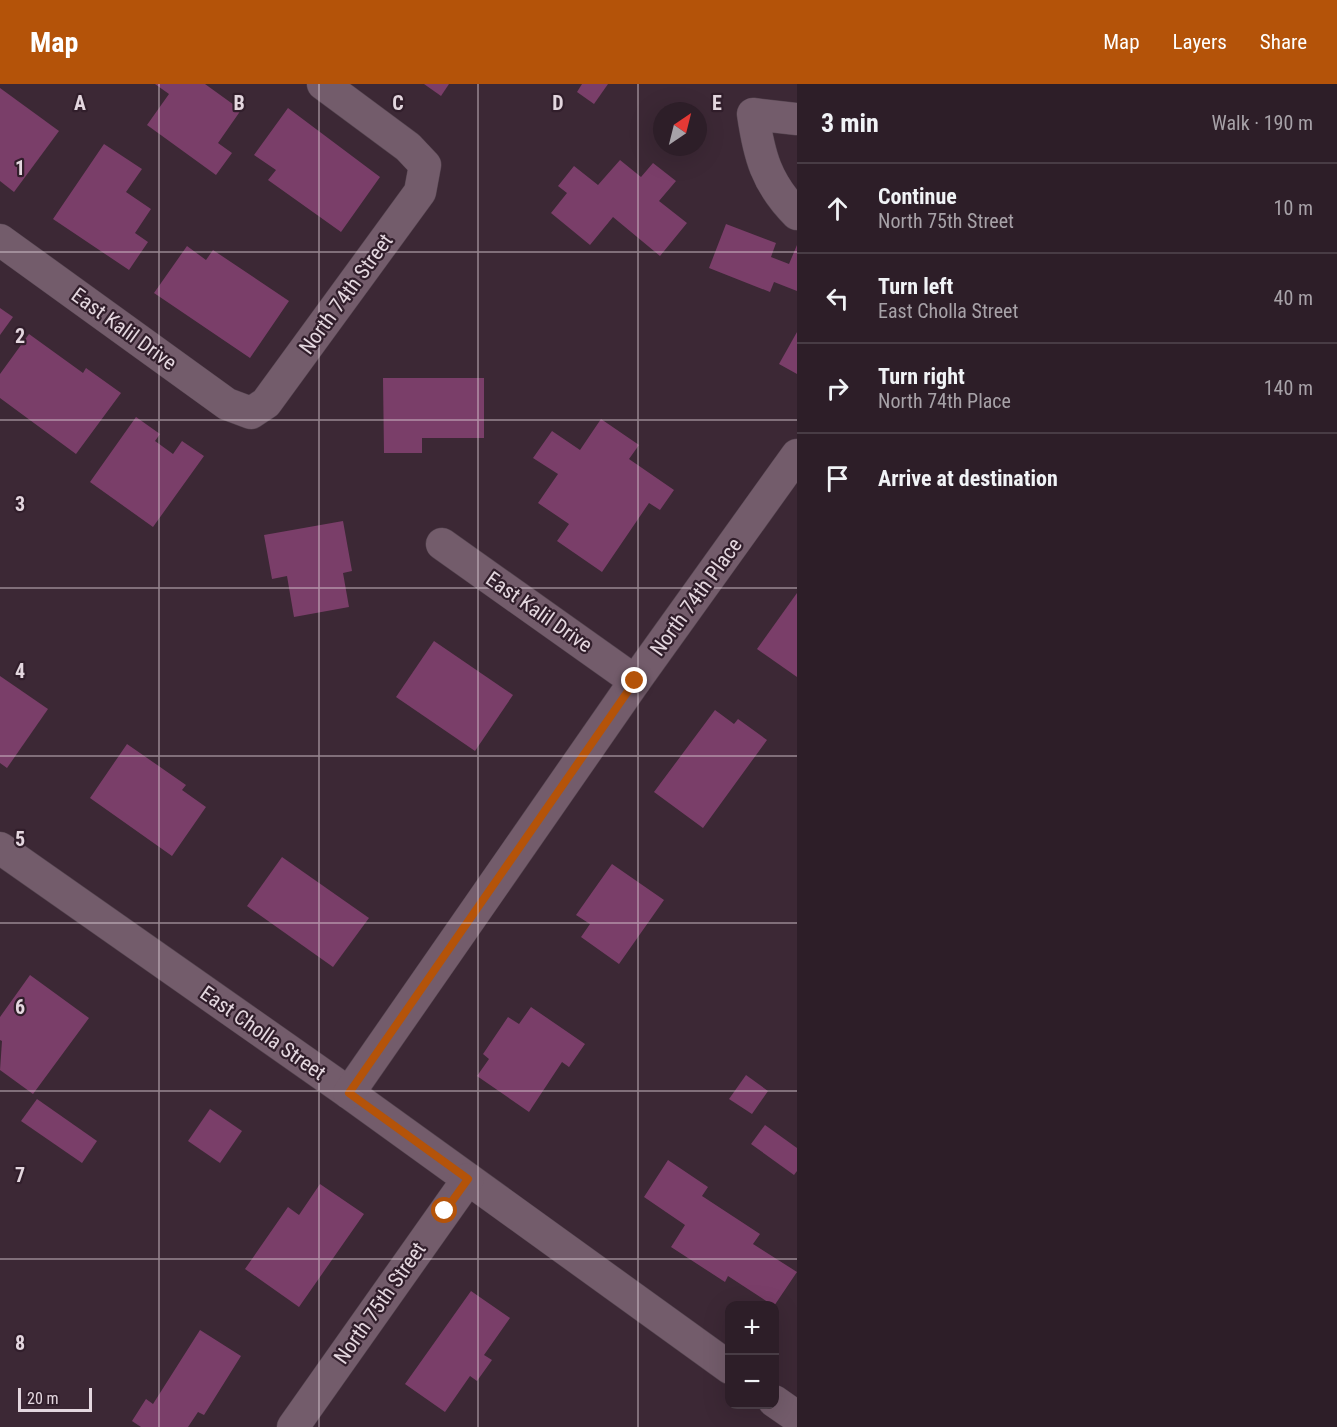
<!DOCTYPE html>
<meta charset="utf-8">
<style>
body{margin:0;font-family:"Roboto Condensed",sans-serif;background:#392b34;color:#f1f3f6}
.controls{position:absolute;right:18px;bottom:18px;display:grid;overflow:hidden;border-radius:12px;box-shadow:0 6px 24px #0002}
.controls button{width:54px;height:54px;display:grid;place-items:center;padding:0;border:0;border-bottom:2px solid #483c45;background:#2d1e28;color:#f1f3f6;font:30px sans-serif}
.compass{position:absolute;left:653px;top:18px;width:54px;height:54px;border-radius:50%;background:#2d1e28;box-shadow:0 6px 24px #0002;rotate:35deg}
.scale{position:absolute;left:18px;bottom:15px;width:74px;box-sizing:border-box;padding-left:6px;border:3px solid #e4d7df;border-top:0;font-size:16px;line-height:21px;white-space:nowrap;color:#e4d7df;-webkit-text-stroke:4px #311e2b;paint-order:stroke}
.stop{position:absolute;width:18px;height:18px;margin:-14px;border:4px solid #b45309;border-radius:50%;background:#fff}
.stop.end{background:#b45309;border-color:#fff;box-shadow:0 2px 6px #0008}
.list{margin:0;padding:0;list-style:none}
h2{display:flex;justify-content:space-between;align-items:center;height:78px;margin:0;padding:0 24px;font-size:26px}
h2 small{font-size:20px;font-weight:400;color:#a7a2a8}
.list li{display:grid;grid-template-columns:39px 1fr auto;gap:18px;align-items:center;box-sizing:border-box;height:90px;padding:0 24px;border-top:2px solid #483c45}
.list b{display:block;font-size:22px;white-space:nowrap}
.list p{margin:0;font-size:20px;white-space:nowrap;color:#a7a2a8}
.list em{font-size:20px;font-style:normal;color:#a7a2a8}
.icon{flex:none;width:33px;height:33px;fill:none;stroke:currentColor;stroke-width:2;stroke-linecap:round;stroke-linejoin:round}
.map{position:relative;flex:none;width:797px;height:1343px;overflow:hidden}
header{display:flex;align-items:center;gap:36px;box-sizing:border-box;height:84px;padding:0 30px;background:#b45309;color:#fff}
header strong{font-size:28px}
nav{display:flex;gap:33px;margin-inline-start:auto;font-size:21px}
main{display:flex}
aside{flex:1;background:#2d1e28}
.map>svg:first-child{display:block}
.building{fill:#7a3e69}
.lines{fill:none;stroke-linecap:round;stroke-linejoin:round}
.minor-casing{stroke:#54444f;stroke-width:33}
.minor{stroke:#735c6b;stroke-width:32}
.route{stroke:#b45309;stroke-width:8}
.grid{fill:none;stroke:#e4d7df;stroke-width:1.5;stroke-opacity:0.55}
.labels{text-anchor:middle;stroke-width:4.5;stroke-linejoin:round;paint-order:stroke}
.street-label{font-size:21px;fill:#e4d7df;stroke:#311e2b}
.grid-label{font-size:20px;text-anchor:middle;font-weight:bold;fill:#e4d7df;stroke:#311e2b;stroke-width:4.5;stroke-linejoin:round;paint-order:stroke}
</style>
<header>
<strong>Map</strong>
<nav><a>Map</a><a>Layers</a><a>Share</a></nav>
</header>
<main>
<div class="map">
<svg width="797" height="1343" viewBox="0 0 797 1343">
<rect width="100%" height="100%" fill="#3c2835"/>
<!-- building -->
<g class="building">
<path d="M155 0H205L241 26 218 59 232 69 216 91 147 41 169 10Z"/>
<path d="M424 0H449L441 12Z"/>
<path d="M582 0H608L594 20 577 8Z"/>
<path d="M0 4 59 47 14 108 0 97Z"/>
<path d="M288 24 380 93 341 148 268 96 276 86 254 71Z"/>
<path d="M104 60 142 85 126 108 151 125 135 149 148 158 129 186 53 135Z"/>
<path d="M620 76 641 93 653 79 676 97 659 117 687 139 660 172 613 133 590 161 551 129 567 109 558 102 574 82 598 101Z"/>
<path d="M726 140 776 159 771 173 789 180 797 161V207L774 198 770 208 709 184Z"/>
<path d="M187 162 206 176 213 166 289 217 250 274 154 209Z"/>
<path d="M0 224 13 233 0 251Z"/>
<path d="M797 248V290L779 280Z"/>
<path d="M29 250 83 289 86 284 121 309 76 370 0 314V290Z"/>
<path d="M383 294H484V354H422V369H384Z"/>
<path d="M136 333 160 350 155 357 173 370 182 357 204 372 153 443 90 398Z"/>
<path d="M601 335 639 361 629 375 674 406 660 426 649 419 602 488 557 457 569 440 538 419 558 390 533 374 552 347 580 366Z"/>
<path d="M343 437 352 487 343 489 349 523 294 533 287 492 272 495 264 451Z"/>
<path d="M797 509V593L757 565Z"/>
<path d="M434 557 513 611 475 667 396 613Z"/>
<path d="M0 592 48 625 7 684 0 679Z"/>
<path d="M715 626 734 640 738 635 767 656 703 744 654 708Z"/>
<path d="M127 660 186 701 182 706 206 723 172 772 90 714Z"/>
<path d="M282 773 369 834 333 883 247 822Z"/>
<path d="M612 780 664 816 619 880 581 853 590 840 576 831Z"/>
<path d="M30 891 89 934 33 1010 0 986 2 957 0 956V933Z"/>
<path d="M531 923 585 960 569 983 562 978 529 1028 477 992 489 975 483 970 508 933 519 940Z"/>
<path d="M746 991 768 1007 752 1030 729 1015Z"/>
<path d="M37 1015 97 1057 82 1079 21 1037Z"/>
<path d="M210 1025 242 1047 220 1079 188 1057Z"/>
<path d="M765 1041 797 1064V1087L794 1091 751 1060Z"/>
<path d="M668 1076 708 1103 702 1112 760 1150 753 1160 797 1188 774 1222 728 1192 725 1198 671 1163 685 1141 644 1113Z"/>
<path d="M320 1100 364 1130 299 1223 245 1185 288 1123 299 1131Z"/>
<path d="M471 1207 510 1234 484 1271 492 1276 477 1297 470 1292 445 1328 405 1300Z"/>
<path d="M200 1246 241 1272 204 1331 198 1328 188 1343H141L132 1337 146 1315 153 1320Z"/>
</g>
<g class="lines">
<defs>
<g id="minor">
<path d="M797 35 753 30C759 71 766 99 797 130"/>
<path d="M0 156 227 320 251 329 266 319 420 108 425 81 408 63 323 0"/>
<path d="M442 460 635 597"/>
<path d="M0 764 349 1009 730 1284"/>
<path d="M349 1009 635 597 797 371"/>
<path d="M774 1317 797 1333"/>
<path d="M293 1343 468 1095"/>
</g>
</defs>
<!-- minor casing -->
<use href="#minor" class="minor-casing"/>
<!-- minor -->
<use href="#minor" class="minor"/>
</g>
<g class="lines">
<!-- route -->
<path class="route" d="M445 1127 468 1095 349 1009 635 597"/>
</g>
<!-- grid -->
<path class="grid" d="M159 0V1343M319 0V1343M478 0V1343M638 0V1343M0 168H797M0 336H797M0 504H797M0 672H797M0 839H797M0 1007H797M0 1175H797"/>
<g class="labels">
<!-- street labels -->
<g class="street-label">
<text transform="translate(346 210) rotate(-54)" y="7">North 74th Street</text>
<text transform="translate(124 245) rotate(36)" y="7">East Kalil Drive</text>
<text transform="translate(696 513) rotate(-54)" y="7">North 74th Place</text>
<text transform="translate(539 528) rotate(35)" y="7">East Kalil Drive</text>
<text transform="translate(263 949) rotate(35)" y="7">East Cholla Street</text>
<text transform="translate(380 1219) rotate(-55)" y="7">North 75th Street</text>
</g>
</g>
<g class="grid-label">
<text x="80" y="26">A</text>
<text x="239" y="26">B</text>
<text x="398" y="26">C</text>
<text x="558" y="26">D</text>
<text x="717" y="26">E</text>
<text x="20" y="91">1</text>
<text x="20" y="259">2</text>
<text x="20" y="427">3</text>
<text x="20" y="594">4</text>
<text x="20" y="762">5</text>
<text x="20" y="930">6</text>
<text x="20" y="1098">7</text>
<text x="20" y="1266">8</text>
</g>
</svg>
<div class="controls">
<button>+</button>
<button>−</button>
</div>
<svg class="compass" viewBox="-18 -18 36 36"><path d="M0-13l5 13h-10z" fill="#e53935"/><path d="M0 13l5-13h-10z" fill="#a7a2a8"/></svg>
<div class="scale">20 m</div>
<div class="stop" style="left:445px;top:1127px"></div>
<div class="stop end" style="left:635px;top:597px"></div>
</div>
<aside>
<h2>3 min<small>Walk · 190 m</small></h2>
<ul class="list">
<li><svg class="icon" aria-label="ahead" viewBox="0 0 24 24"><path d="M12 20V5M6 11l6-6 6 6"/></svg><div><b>Continue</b><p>North 75th Street</p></div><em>10 m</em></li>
<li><svg class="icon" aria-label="left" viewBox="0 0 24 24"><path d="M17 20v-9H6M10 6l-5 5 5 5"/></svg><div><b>Turn left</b><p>East Cholla Street</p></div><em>40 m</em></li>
<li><svg class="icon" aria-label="right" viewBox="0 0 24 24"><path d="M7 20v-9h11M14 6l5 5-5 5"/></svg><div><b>Turn right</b><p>North 74th Place</p></div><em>140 m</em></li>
<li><svg class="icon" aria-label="arrive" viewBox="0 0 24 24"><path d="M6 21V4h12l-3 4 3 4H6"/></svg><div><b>Arrive at destination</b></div></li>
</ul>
</aside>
</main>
